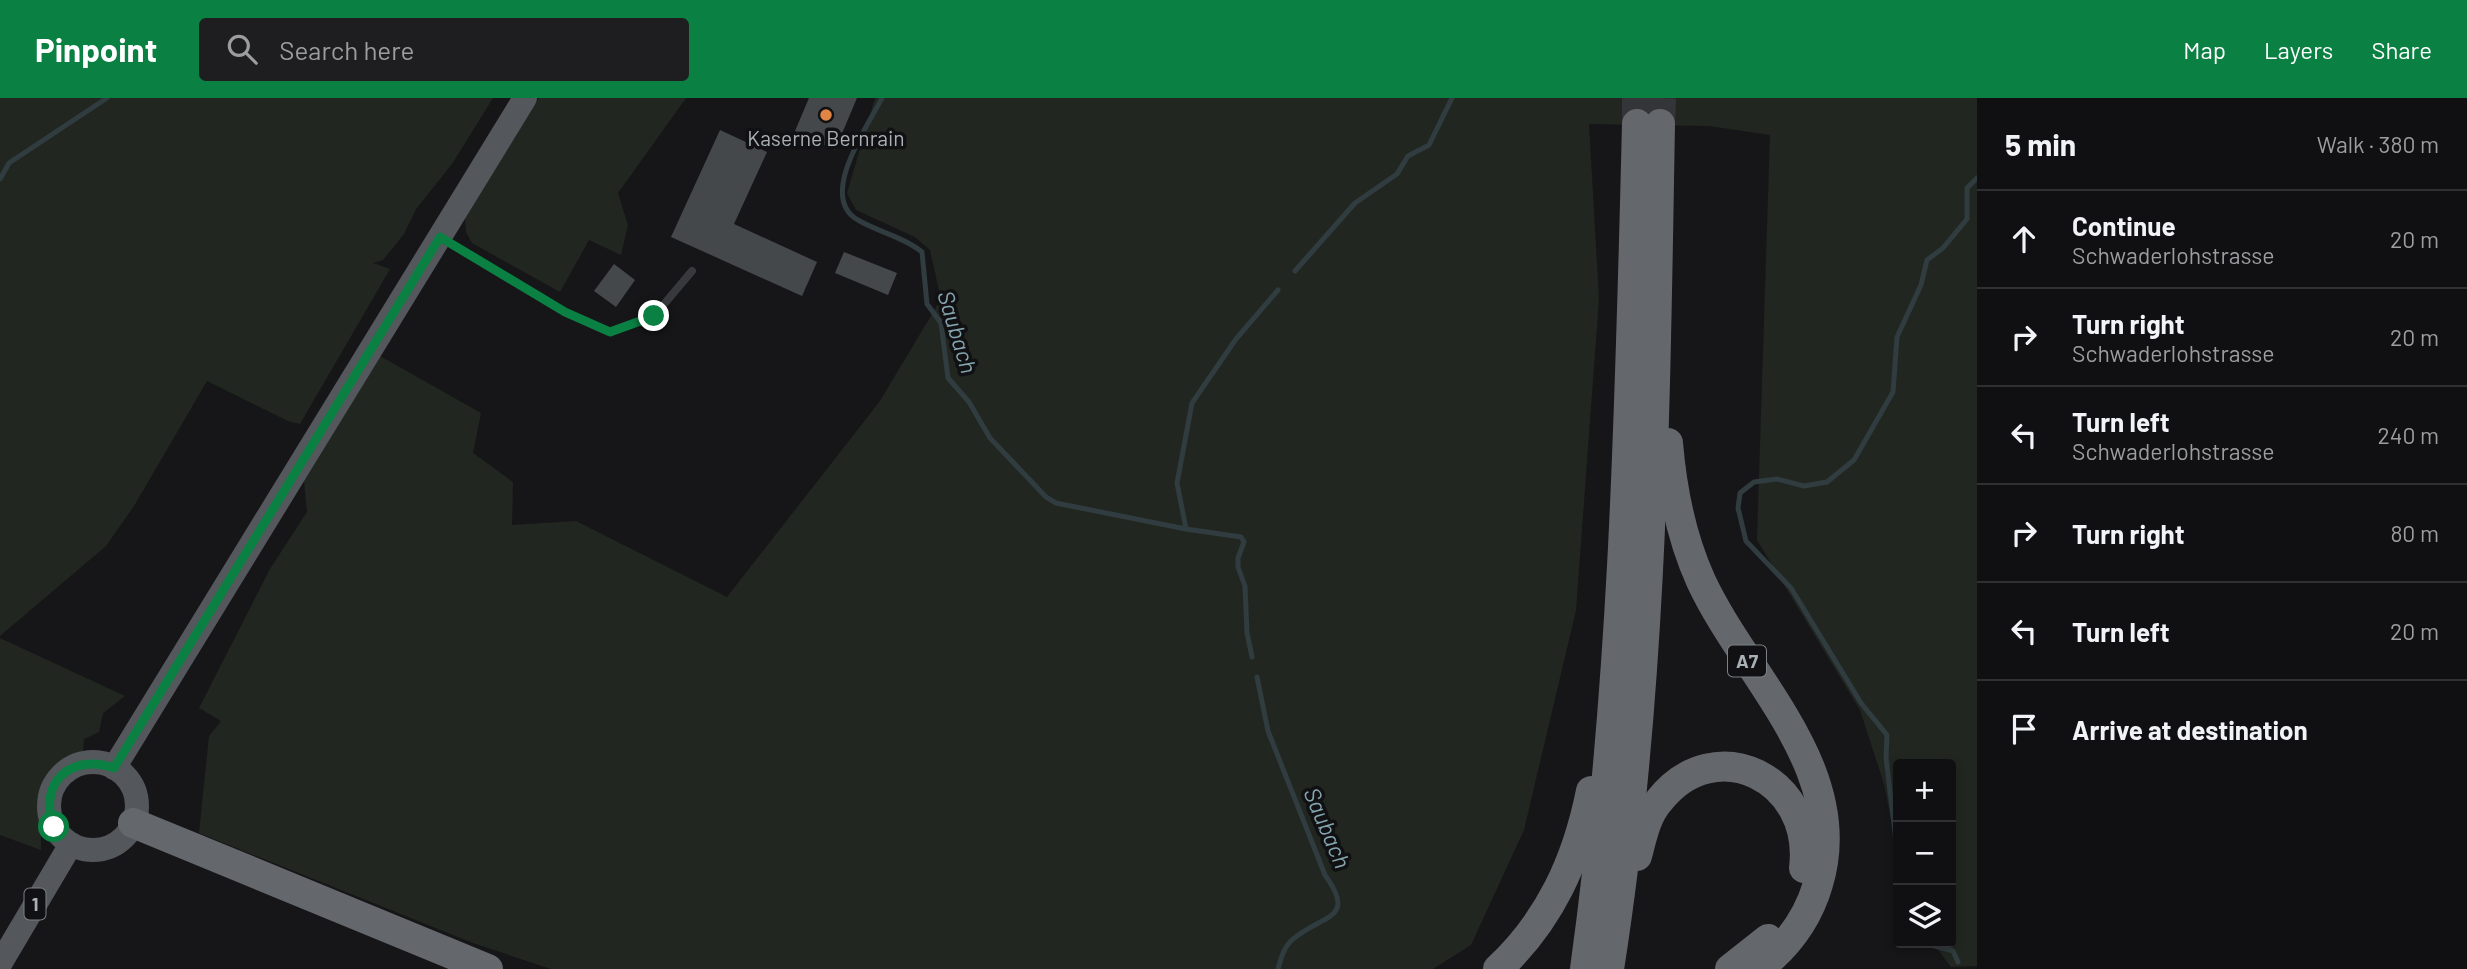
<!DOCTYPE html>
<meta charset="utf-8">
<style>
body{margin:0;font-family:Barlow,sans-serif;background:#1e1e20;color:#f1f3f6}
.controls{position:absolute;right:21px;bottom:21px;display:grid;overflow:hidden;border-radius:7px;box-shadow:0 4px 10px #0003}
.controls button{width:63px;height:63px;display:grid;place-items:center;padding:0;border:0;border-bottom:2px solid #303032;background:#101012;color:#f1f3f6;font:35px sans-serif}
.stop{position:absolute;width:21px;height:21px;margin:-16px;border:5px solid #0b8043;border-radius:50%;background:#fff}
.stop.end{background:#0b8043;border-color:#fff;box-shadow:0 2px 7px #0008}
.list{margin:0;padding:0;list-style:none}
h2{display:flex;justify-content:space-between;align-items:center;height:91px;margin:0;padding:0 28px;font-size:30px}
h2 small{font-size:23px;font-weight:400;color:#9c9d9f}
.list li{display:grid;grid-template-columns:46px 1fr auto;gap:21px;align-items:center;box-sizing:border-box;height:98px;padding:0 28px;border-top:2px solid #303032}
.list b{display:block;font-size:26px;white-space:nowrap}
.list p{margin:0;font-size:23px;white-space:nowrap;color:#9c9d9f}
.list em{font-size:23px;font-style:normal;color:#9c9d9f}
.icon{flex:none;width:38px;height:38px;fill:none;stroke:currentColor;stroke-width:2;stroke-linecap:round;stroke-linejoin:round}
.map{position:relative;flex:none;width:1977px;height:871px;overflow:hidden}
header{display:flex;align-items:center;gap:42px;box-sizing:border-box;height:98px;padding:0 35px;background:#0b8043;color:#fff}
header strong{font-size:33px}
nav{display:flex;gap:38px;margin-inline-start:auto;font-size:24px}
.search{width:490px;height:63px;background:#1e1e20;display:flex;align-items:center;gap:18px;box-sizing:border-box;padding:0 24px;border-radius:7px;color:#9c9d9f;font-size:26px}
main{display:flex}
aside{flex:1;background:#101012}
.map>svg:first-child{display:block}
.green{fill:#212720}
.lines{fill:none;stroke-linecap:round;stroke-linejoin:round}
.stream{stroke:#303c3f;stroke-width:5}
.building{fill:#45484a}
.motorway-tunnel{stroke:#333538;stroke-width:30;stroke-dasharray:30 15;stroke-linecap:butt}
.service{stroke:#37393c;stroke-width:8}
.primary{stroke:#54575b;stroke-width:24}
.motorway{stroke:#64686d;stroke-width:30}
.route{stroke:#0b8043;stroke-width:9}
.poi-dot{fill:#e08545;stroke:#111113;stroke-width:2.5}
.labels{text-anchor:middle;stroke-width:7;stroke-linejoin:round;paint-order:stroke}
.shield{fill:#111113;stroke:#7b8185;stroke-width:2}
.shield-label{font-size:19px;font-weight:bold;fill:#a9b1b6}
.poi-label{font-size:21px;fill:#a9b1b6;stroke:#111113}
.water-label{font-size:23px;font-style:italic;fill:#84a5ae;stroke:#111113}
</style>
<header>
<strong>Pinpoint</strong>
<div class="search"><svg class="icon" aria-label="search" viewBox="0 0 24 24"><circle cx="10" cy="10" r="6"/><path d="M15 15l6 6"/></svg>Search here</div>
<nav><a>Map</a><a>Layers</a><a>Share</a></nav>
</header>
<main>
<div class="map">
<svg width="1977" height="871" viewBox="0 0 1977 871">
<rect width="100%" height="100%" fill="#161618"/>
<!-- green -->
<g class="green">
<path d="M0 0H493L452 66 416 111 404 136 383 162 373 165 390 171 300 326 288 323 207 283 134 408 106 448 0 538Z"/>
<path d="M539 0H686L618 95 628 127 621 157 589 142 560 194 472 145 466 134 465 120Z"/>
<path d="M875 0H1977V868L1951 869 1933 845H1951V666H1898V755L1884 686 1860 612 1757 442 1770 37 1709 28 1589 26 1599 201 1576 512 1524 732 1471 847 1433 871H551L473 845 199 735 209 638 221 623 199 610 270 471 307 414 304 383 380 258 481 315 473 355 513 384 512 427 576 423 727 499 880 303 941 201 930 152 915 139 856 112 847 95Z"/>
<path d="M0 540 125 598 103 615 99 634 84 641 83 653C37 686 41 698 41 752L0 737Z"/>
</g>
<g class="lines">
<!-- stream -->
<g class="stream">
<path d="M882 0C868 28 817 99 858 122 878 134 904 139 922 154L927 206 941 225 948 280 969 304 990 340 1046 399 1056 405 1186 431"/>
<path d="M0 81 9 65 107 0"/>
<path d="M1295 173 1355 105 1397 76 1408 58 1429 47 1452 0"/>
<path d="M1252 559 1247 535 1245 488 1238 469V460L1244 444 1241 439 1186 431 1177 385 1192 305 1236 241 1278 192"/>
<path d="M1257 579 1268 633 1325 777C1358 823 1321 816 1292 842 1284 849 1281 860 1278 871"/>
<path d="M1898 760 1886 659 1887 637 1861 605 1791 490 1746 443 1738 410 1740 395 1754 384 1777 381 1804 388 1827 384 1854 362 1893 294 1897 239 1921 187 1927 162 1943 150 1967 121V90L1977 80"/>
<path d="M1924 845 1953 853 1958 864"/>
</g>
</g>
<!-- building -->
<g class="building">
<path d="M809 0H857L835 52 795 33Z"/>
<path d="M720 32 767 54 734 126 817 164 802 198 671 139Z"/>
<path d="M844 154 897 175 888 197 835 175Z"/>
<path d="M614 166 635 182 616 209 594 193Z"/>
</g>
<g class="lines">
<!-- motorway-tunnel -->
<g class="motorway-tunnel">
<path d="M1637 26V0"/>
<path d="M1660 26 1661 0"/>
</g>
<!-- service -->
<path class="service" d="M443 141 565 214 610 234 654 218 692 173"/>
<!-- primary -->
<g class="primary">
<circle cx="93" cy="708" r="44"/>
<path d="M114 670 525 0"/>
<path d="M0 866 71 746"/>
</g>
<!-- motorway -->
<g class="motorway">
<path d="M1668 345C1672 393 1681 439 1701 483 1745 578 1853 672 1818 786 1808 820 1787 849 1758 871"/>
<path d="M133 725 488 871"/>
<path d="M1637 758C1642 739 1646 718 1659 703 1715 631 1815 681 1804 770"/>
<path d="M1498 871C1550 822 1577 763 1591 693"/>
<path d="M1585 871C1624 591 1630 308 1637 26"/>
<path d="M1609 871C1653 592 1655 308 1660 26"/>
<path d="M1730 871 1768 841"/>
</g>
</g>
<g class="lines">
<!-- route -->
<path class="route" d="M54 729C37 684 72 655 114 670L440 139 565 214 610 234 654 218"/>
</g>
<!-- markers -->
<circle class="poi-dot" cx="826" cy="17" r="7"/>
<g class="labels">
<!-- shield labels -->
<g class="shield">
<rect x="1728" y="547.5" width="38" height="31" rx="5"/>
<rect x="24.5" y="790.5" width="21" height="31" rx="5"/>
</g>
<g class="shield-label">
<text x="1747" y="570">A7</text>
<text x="35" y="813">1</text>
</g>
<!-- poi labels -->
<g class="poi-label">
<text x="826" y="48">Kaserne Bernrain</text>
</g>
<!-- water labels -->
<g class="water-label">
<text transform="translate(957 234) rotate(73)" y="8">Saubach</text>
<text transform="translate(1327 730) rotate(67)" y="8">Saubach</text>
</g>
</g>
</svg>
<div class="controls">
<button>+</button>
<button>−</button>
<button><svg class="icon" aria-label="layers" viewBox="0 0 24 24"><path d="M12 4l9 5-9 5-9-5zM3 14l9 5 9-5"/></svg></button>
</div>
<div class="stop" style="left:54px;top:729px"></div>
<div class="stop end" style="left:654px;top:218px"></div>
</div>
<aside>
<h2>5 min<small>Walk · 380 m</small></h2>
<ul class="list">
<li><svg class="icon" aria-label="ahead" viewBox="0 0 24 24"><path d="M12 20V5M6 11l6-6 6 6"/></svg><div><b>Continue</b><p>Schwaderlohstrasse</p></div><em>20 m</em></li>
<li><svg class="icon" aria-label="right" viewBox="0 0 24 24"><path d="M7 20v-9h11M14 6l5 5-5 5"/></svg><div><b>Turn right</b><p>Schwaderlohstrasse</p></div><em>20 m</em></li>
<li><svg class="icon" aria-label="left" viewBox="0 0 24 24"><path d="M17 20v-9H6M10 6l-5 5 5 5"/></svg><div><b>Turn left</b><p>Schwaderlohstrasse</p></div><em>240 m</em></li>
<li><svg class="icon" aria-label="right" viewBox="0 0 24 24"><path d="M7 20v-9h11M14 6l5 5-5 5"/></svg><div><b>Turn right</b></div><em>80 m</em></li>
<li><svg class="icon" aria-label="left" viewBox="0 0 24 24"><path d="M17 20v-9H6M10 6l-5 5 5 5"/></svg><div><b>Turn left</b></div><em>20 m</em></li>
<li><svg class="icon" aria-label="arrive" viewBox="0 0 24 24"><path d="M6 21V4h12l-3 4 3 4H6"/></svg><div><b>Arrive at destination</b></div></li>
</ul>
</aside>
</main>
